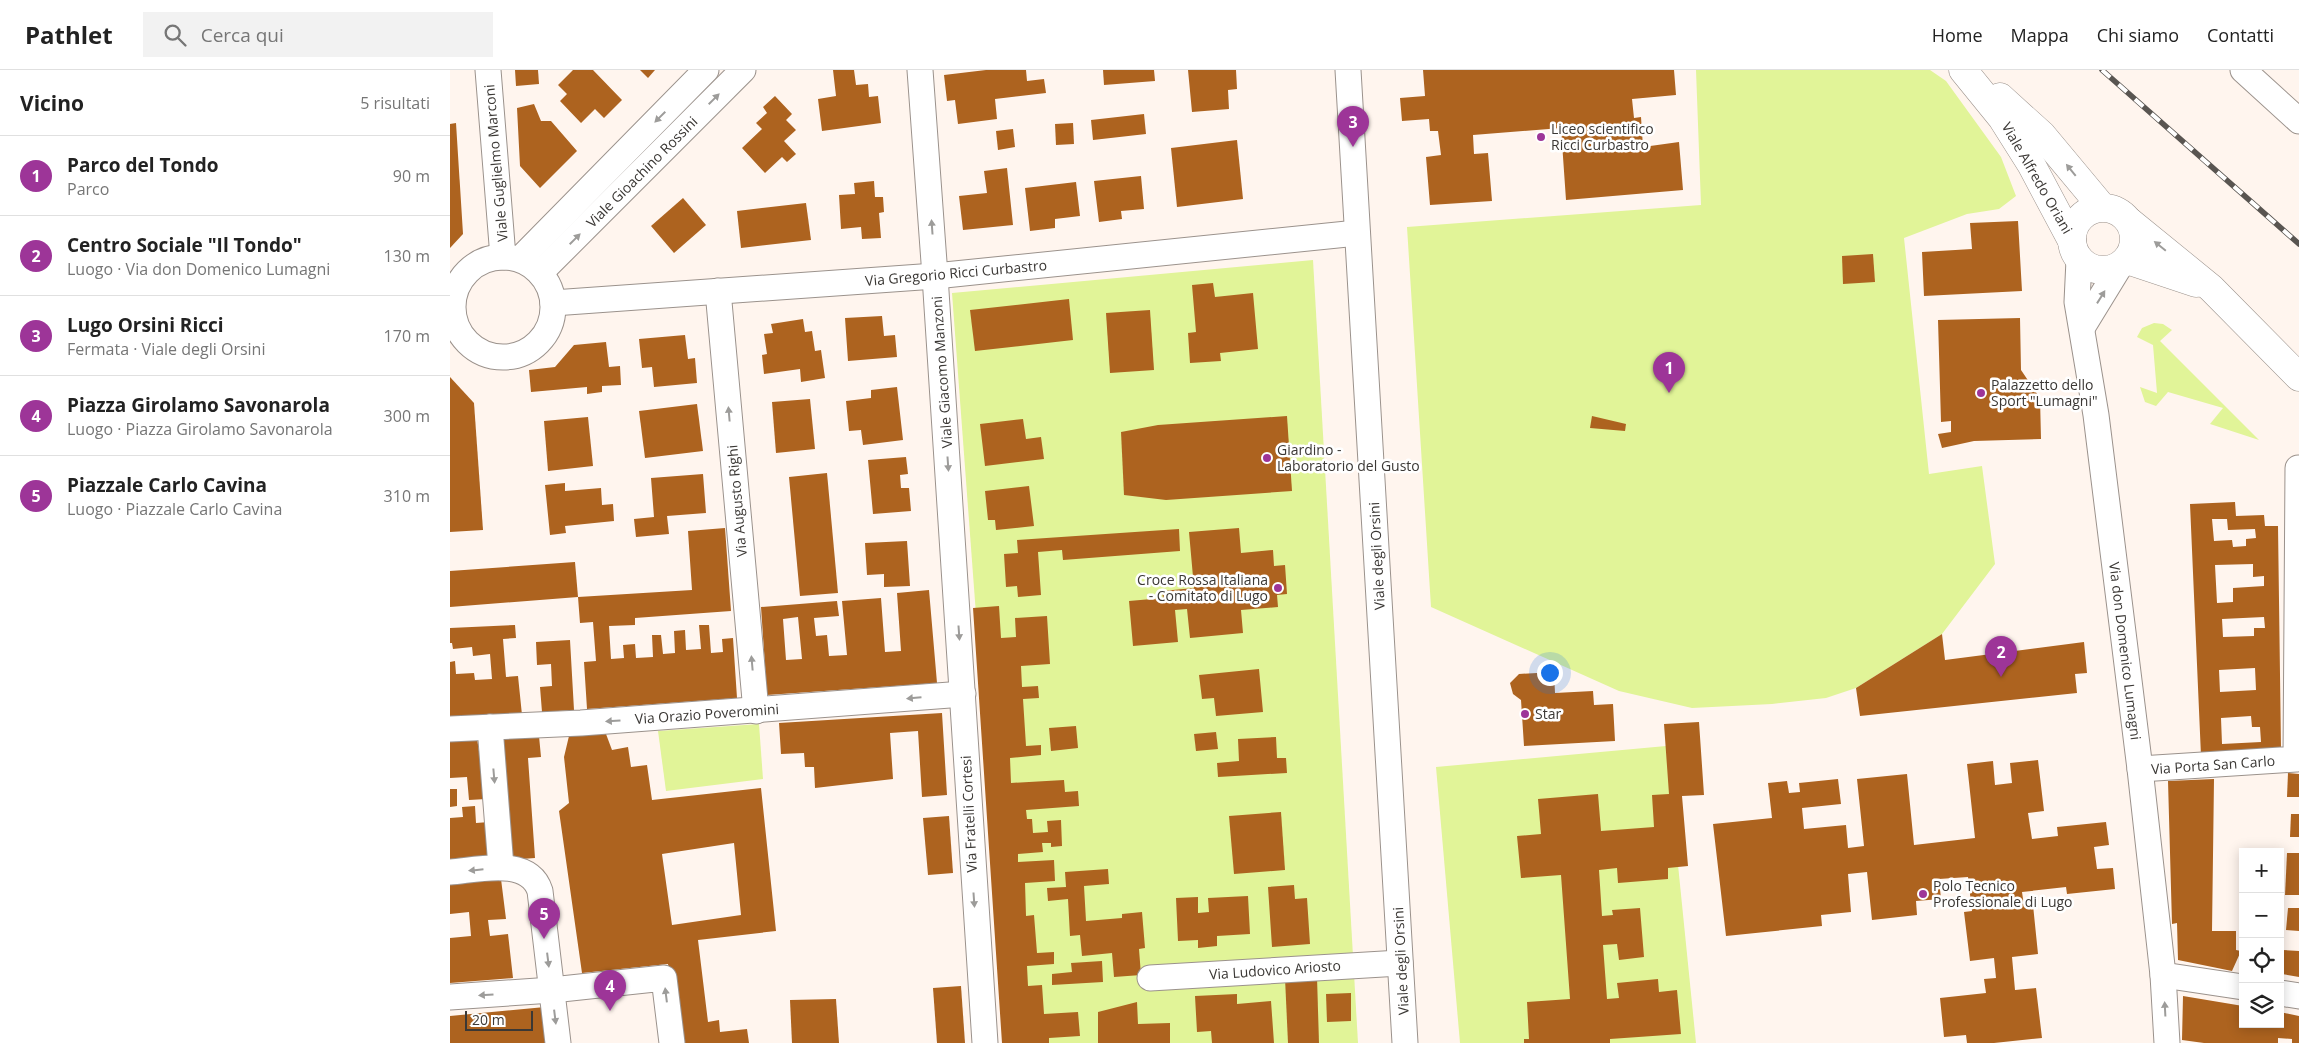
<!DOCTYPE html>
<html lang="it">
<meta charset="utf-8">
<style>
body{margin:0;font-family:"Open Sans",sans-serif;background:#f2f2f2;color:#222}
.controls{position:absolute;right:15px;bottom:15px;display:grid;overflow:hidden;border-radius:0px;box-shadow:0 2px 12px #0003}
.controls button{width:45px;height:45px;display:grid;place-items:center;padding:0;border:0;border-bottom:1px solid #e0e0e0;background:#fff;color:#222;font:25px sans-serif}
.scale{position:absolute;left:15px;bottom:12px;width:68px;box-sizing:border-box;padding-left:5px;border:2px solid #3b3835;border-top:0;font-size:14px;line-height:18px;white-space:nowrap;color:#3b3835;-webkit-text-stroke:4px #fff;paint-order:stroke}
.you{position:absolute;left:1099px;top:602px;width:18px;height:18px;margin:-12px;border:4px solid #fff;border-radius:50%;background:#1a73e8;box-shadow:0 0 0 8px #1a73e833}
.badge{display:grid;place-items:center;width:32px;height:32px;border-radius:50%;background:#9d3598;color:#fff;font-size:16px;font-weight:700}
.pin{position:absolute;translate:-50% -41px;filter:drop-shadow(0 1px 2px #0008)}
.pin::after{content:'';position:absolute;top:26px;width:18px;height:15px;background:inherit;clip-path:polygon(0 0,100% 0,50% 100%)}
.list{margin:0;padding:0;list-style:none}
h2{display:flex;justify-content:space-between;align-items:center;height:65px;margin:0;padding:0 20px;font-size:21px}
h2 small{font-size:16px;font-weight:400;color:#767676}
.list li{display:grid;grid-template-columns:32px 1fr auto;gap:15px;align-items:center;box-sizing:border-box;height:80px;padding:0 20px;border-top:1px solid #e0e0e0}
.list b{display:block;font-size:19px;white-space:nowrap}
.list p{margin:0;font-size:16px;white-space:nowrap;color:#767676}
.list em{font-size:16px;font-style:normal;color:#767676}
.icon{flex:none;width:28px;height:28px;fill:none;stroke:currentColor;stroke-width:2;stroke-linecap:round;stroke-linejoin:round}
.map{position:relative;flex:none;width:1849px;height:973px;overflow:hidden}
header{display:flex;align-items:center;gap:30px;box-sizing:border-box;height:70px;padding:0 25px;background:#fff;border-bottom:1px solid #e0e0e0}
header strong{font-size:24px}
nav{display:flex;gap:28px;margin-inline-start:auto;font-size:18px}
.search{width:350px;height:45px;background:#f2f2f2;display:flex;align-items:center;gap:12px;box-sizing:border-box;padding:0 18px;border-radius:0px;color:#767676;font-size:19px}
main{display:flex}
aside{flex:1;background:#fff}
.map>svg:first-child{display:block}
.green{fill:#e1f498}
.building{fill:#ad631f;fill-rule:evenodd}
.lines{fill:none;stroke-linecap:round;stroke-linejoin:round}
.street-casing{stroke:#9b928c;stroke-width:27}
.secondary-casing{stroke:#9b928c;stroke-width:29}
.street{stroke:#fff;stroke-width:25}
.secondary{stroke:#fff;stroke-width:28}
.rail-casing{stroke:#595551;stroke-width:5.5}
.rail{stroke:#fff;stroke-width:4;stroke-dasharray:11;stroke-linecap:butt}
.oneway{fill:#9d9c9a}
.poi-dot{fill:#9d3598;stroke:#fff;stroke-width:2}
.labels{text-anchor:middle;stroke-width:5;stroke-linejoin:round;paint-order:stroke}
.poi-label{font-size:14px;fill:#3b3835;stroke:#fff;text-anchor:start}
.street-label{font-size:14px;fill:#3b3835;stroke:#fff}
</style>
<header>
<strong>Pathlet</strong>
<div class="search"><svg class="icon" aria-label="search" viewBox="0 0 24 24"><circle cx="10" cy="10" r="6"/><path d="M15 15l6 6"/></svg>Cerca qui</div>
<nav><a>Home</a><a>Mappa</a><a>Chi siamo</a><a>Contatti</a></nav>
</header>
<main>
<aside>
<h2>Vicino<small>5 risultati</small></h2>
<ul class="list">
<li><span class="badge">1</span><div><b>Parco del Tondo</b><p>Parco</p></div><em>90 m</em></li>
<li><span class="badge">2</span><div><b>Centro Sociale &quot;Il Tondo&quot;</b><p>Luogo · Via don Domenico Lumagni</p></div><em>130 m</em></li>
<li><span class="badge">3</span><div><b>Lugo Orsini Ricci</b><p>Fermata · Viale degli Orsini</p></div><em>170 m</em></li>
<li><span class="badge">4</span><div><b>Piazza Girolamo Savonarola</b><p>Luogo · Piazza Girolamo Savonarola</p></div><em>300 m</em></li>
<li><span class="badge">5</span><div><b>Piazzale Carlo Cavina</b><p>Luogo · Piazzale Carlo Cavina</p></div><em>310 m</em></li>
</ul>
</aside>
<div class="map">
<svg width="1849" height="973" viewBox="0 0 1849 973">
<rect width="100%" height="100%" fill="#fff5ee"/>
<!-- green -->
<g class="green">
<path d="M1246 0H1480L1496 11 1551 87 1566 126 1549 139 1517 144 1454 168 1479 404 1532 396 1545 494 1492 564 1406 618 1376 628 1322 634 1242 638 1169 621 981 537 957 157 1251 135Z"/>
<path d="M863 190 908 973H558L502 223Z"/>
<path d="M1704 253 1713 254 1722 260 1710 271 1809 370 1760 354 1773 338 1718 322 1706 336 1695 332 1690 317 1707 323 1703 275 1687 267 1692 258Z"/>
<path d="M309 654 313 709 216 721 208 661Z"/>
<path d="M1216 676 1246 973H1010L986 697Z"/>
</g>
<!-- building -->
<g class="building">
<path d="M65 0H88L89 14 66 16Z"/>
<path d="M123 0H143L172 30 154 48 145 39 131 53 110 31 117 24 108 15Z"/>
<path d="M190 0H205L198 8Z"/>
<path d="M383 0H404L406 15 418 14 419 27 428 26 431 53 372 61 368 29 386 26Z"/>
<path d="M536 0H576L577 11 594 9 596 23 545 29 547 49 508 54 505 30 497 31 494 5Z"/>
<path d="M653 0H704L705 11 654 15Z"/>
<path d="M738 0H786L787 19 778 20 779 39 742 42Z"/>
<path d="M973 0H1224L1226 25 1182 29 1184 48 1191 47 1193 77 1229 72 1233 120 1116 130 1111 58 1023 65 1024 84 1038 83 1042 131 980 135 976 87 991 85 988 61H980L979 49 952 51 950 28 975 26Z"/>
<path d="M325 26 342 44 336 50 346 60 334 71 346 84 337 92 332 87 315 103 292 78 312 59 306 53 317 43 313 37Z"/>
<path d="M84 34 91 51H101L127 81 90 118 70 96 67 38Z"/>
<path d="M694 44 696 64 643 70 641 50Z"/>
<path d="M6 53 13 164 0 178V54Z"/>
<path d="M623 53 624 74 606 75 605 54Z"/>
<path d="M563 59 565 77 548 80 546 61Z"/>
<path d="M787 70 793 129 727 137 721 78Z"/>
<path d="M557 98 563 155 513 160 509 126 537 123 534 101Z"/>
<path d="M691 106 694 139 671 141 672 149 649 152 644 111Z"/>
<path d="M424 111 425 127H433L434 142 429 143 431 168 412 169 411 157 391 159 389 125 405 124 404 113Z"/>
<path d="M626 112 630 146 605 149V158L580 161 575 118Z"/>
<path d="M233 128 256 155 224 183 201 156Z"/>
<path d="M356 133 361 170 291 178 287 141Z"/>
<path d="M1568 151 1572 221 1474 226 1472 182 1522 179 1520 153Z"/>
<path d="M1423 184 1425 212 1393 214 1392 186Z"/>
<path d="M763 213 765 227 803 223 808 279 770 283 771 291 740 293 738 263 746 262 742 215Z"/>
<path d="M619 229 623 270 525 281 520 240Z"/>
<path d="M700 240 704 300 660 303 656 243Z"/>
<path d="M432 246 434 266 445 265 447 287 398 291 395 248Z"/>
<path d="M1570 248 1571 300 1590 328 1591 369 1524 371 1492 378 1488 364 1501 362V351L1491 352 1488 250Z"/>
<path d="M353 249 355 262 362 261 365 281 371 280 375 308 351 312 350 299 314 304 312 285 317 284 314 264 323 263 321 254Z"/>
<path d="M235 265 238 289 245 288 247 313 204 317 202 297 192 298 189 269Z"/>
<path d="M156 272 159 297 170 296 171 315 152 316V322L137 324V317L81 322 79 300 105 297 124 275Z"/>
<path d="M0 307 24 333 33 460 0 462Z"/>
<path d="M447 317 453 370 413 375 411 360 399 361 396 331 421 328V320Z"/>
<path d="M360 329 365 379 326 383 322 332Z"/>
<path d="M247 334 253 381 195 388 189 341Z"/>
<path d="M837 346 842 421 716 430 674 425 671 362 708 355Z"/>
<path d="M1142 346 1176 354 1175 361 1140 358Z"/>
<path d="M138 347 143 396 98 401 94 351Z"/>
<path d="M573 349 576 369 591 367 594 389 535 396 530 354Z"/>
<path d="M456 387 458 404 450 405 451 418H459L461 441 423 444 418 390Z"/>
<path d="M377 403 388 523 350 526 339 407Z"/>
<path d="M253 404 256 443 217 446 219 464 186 467 184 449 204 447 201 408Z"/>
<path d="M115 413V421L151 418 152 435 163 434 164 451 115 456 116 463 100 465 95 415Z"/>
<path d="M579 416 584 456 546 460 545 450H538L535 421Z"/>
<path d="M1785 432 1786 446 1814 445 1815 456H1828L1831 679 1751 686 1740 434ZM1762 449H1777L1778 460 1805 459 1806 468 1796 469V476L1783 477 1782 470 1764 471ZM1803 494V507L1814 506V516L1783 518V532L1767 533 1765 495ZM1814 547 1815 558H1804V566L1773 567 1772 549ZM1805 598 1806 620 1770 622 1769 600ZM1801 646 1802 657H1810L1811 672 1772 674 1771 648Z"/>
<path d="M275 458 281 541 185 548V555L159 556 161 589 174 588 173 575 185 574 186 588 203 587 202 565H211L213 584 225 583 224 561 235 560 236 580 251 579 249 555H259L261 583 273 582 272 569 283 568 287 628 137 639 134 592 146 591 143 552 130 553 128 527 242 520 238 461Z"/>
<path d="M789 458 791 483 823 480 824 496 835 495 837 524 827 525 828 537 791 540 793 563 740 568 737 539 725 540 728 572 683 576 679 531 713 528 712 521 744 518 739 462Z"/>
<path d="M729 459 730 481 613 490 612 480 588 482 591 525 568 527 567 516 556 517 554 484 568 483 567 470Z"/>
<path d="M457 471 460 516 434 517V504L417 505 415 473Z"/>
<path d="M125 492 128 527 0 537V501Z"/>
<path d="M479 520 487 613 317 625 311 537 387 531 389 546 364 548 366 566 377 565 379 586 397 585 392 531 431 528 435 582 451 581 447 523ZM348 547 352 589 336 590 333 549Z"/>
<path d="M549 536 551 568 566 567 565 548 597 546 600 594 571 596 572 617 588 616 589 628 573 629 576 676 591 675V685L560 688 561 713 614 710 615 722 628 721 629 736 576 740 577 749H582L583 763 598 762 597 751 611 750 612 776 601 777V773H592L593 782 568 784V792L604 790 605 811 575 813 576 846 584 845 587 883 604 882V894L577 896 578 916 592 915 594 944 628 942 630 966 599 968V973H552L523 538Z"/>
<path d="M65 555 66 568 53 569 56 607 68 606 72 645 0 651V592L5 591 6 604 24 603 25 610 42 609 40 584 23 586 22 577 3 579 2 573H0V558Z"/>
<path d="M1492 564 1495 590 1634 572 1637 603 1625 604 1627 623 1410 646 1406 618Z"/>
<path d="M120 570 124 640 92 642 90 617 102 616 101 594 87 595 86 572Z"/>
<path d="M809 599 813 642 766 646 764 628 752 629 749 605Z"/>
<path d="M1104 602 1105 623 1143 621 1144 635 1163 634 1165 671 1074 676 1071 630 1063 624 1060 613 1069 604Z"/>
<path d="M492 643 497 725 472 727 468 661 440 663 443 709 365 718 364 697H355L354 683 331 684 329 653Z"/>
<path d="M1249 652 1254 725 1232 726 1238 796 1218 798V809L1168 813 1167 798 1149 800 1152 846 1163 845 1162 840 1190 838 1194 887 1169 890 1167 874 1153 875 1157 929 1169 928 1167 913 1208 909 1209 922 1227 920 1231 964 1160 969V973H1074V969H1079L1077 932 1120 929 1111 805 1071 808 1067 766 1091 764 1088 729 1148 724 1151 761 1204 757 1202 725 1219 724 1214 654Z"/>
<path d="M626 656 628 678 601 681 599 658Z"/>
<path d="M766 662 768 679 746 681 744 664Z"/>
<path d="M156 664 162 680 178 677 181 697 197 695 202 730 311 718 326 861 248 870 258 952 269 950 270 962 297 959 299 973H230L218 894 132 903 109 741 119 733 114 687 119 666ZM284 773 291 845 222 855 212 784Z"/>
<path d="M89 666 91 687 78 688 85 788 57 790 49 669Z"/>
<path d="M826 667 827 688H836L837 703 768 707 767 693 789 691 788 669Z"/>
<path d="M27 668 36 729 19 730 17 707 0 708V669Z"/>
<path d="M1588 690 1594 741 1578 743 1582 769 1608 766 1607 757 1656 752 1659 775 1644 777 1647 799 1663 798 1665 819 1617 824 1616 817 1572 822 1574 836 1583 835 1588 884 1562 887 1565 920 1586 918 1592 968 1544 973H1517L1516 965 1494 967 1490 928 1536 923 1534 909 1546 908 1544 888 1520 891 1514 842 1522 841 1518 807 1489 809 1491 829 1466 831 1467 845 1422 850 1417 802 1398 804 1401 842 1371 845 1372 856 1276 866 1263 754 1322 748 1318 713 1337 711 1339 723 1350 722 1349 713 1388 709 1391 734 1352 738 1354 759 1396 755 1398 778 1414 776 1407 709 1457 704 1464 775 1525 768 1517 694 1543 691 1545 715 1562 713 1560 693Z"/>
<path d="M1838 703 1849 704V727H1837Z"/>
<path d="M1764 709 1762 861H1786V880L1791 881 1782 901 1728 890 1727 853 1722 854 1718 711Z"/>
<path d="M0 719H7V736L0 737Z"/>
<path d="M25 736 26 753 39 752 44 787 0 791V748L13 747 12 737Z"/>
<path d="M831 742 835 800 784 804 779 746Z"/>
<path d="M1841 744H1849V767H1840Z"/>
<path d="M499 746 503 803 478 805 473 748Z"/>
<path d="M1837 783H1849V825H1835Z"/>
<path d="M658 799 659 814 634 816 636 851 672 848V844L692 842 695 878 689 879 691 905 664 907 662 883 632 886 630 865 620 866 618 829 598 831 597 818 616 817 615 802Z"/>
<path d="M51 809 56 849 38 850 40 866 58 864 63 908 0 913V868L21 866 19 842 0 844V814Z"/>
<path d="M844 815 845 829 857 828 860 874 822 877 818 817Z"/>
<path d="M798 826 800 864 767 866V876L748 878V870L728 871 726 828 748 827V843L759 842 758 828Z"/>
<path d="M1838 838H1849V861L1836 860Z"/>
<path d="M1833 880 1849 881V907L1832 904Z"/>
<path d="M652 891 653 912 602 915V904L622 902 621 893Z"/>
<path d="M867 907 869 973H838L835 908Z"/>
<path d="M511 916 515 973H487L483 918Z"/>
<path d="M901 923V951L877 952 876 924Z"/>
<path d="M787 924V934L821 931 824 973H762L761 961 747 962 745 926Z"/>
<path d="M1733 926 1793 936V954H1830V942L1849 946V973H1842V969L1828 968V973H1754L1732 970Z"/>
<path d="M386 929 389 973H342L340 930Z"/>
<path d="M687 932 688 954 720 953V973H648V942Z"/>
<path d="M95 937 100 973H0V946Z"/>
</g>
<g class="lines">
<defs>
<g id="street">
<path d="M38 0 53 187"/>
<path d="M470 0 485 206 535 973"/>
<path d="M898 0 955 973"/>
<path d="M1793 0 1849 51"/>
<circle cx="53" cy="237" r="50"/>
<path d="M70 189 256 0"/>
<path d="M1629 190 1627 232 1646 345 1690 699 1713 905 1717 973"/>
<path d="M90 203 293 0"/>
<path d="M268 221 306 641"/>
<path d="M103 233 485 206 907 163"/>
<path d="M1632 258 1670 196"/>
<path d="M40 657 51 797"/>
<path d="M0 659 131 653 513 624"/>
<path d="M1690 699 1846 689 1848 398"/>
<path d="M0 802C27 800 79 786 90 821L108 973"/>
<path d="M1713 905 1793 917"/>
<path d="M700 908 950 893"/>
<path d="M1830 923 1849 926"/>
<path d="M0 927 102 920 214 908 222 973"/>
</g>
<g id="secondary">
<path d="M1513 0 1552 48 1581 94 1622 171"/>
<path d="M1550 27 1592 65 1652 137"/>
<circle cx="1653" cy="169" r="31"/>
<path d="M1680 152 1761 218 1849 307"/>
<path d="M1677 190 1746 213"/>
</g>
</defs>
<!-- street casing -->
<use href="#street" class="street-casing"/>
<!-- secondary casing -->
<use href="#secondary" class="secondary-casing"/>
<!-- street -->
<use href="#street" class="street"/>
<!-- secondary -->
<use href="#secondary" class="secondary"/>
<defs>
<path id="rail" d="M1652 0 1849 174"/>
</defs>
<!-- rail casing -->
<use href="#rail" class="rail-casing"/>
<!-- rail -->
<use href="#rail" class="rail"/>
</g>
<!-- one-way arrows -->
<defs><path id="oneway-solid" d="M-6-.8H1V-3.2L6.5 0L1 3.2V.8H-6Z" transform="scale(1.25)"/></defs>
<g class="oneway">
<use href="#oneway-solid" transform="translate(264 29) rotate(-45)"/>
<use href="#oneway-solid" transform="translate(210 47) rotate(135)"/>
<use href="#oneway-solid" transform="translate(1621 100) rotate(-129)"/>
<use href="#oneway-solid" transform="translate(482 157) rotate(-94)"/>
<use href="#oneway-solid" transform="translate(125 169) rotate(-45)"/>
<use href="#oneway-solid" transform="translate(1710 176) rotate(-141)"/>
<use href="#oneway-solid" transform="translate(1651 227) rotate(-58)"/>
<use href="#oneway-solid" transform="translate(279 344) rotate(-95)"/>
<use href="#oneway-solid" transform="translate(498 394) rotate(86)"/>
<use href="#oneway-solid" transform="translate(509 563) rotate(86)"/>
<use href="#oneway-solid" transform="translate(302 593) rotate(-95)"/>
<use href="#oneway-solid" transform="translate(464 628) rotate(175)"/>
<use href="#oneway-solid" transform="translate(163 651) rotate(176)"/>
<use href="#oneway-solid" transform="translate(44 706) rotate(85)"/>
<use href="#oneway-solid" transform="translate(26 800) rotate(174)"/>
<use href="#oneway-solid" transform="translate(524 830) rotate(86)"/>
<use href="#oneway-solid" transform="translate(98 890) rotate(83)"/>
<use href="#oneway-solid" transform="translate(36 925) rotate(176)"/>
<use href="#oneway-solid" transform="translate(216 925) rotate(-97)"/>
<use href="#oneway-solid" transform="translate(1715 939) rotate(-93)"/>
<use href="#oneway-solid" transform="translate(105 947) rotate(83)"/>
</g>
<!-- markers -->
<g class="poi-dot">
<circle cx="1091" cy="67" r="5"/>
<circle cx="1531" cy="323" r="5"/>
<circle cx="817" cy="388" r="5"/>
<circle cx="828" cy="518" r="5"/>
<circle cx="1075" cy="644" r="5"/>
<circle cx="1473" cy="824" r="5"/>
</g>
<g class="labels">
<!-- poi labels -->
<g class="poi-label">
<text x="1101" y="64">Liceo scientifico<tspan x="1101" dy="16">Ricci Curbastro</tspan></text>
<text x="1541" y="320">Palazzetto dello<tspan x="1541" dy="16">Sport "Lumagni"</tspan></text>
<text x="827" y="385">Giardino -<tspan x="827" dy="16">Laboratorio del Gusto</tspan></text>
<text x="818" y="515" text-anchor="end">Croce Rossa Italiana<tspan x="818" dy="16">- Comitato di Lugo</tspan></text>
<text x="1085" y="649">Star</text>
<text x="1483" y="821">Polo Tecnico<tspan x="1483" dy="16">Professionale di Lugo</tspan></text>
</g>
<!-- street labels -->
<g class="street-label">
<text transform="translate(46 93) rotate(-95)" y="5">Viale Guglielmo Marconi</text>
<text transform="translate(192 102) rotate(-45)" y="5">Viale Gioachino Rossini</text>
<text transform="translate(1587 108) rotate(60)" y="5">Viale Alfredo Oriani</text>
<text transform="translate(506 203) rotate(-5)" y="5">Via Gregorio Ricci Curbastro</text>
<text transform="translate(492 302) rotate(-94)" y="5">Viale Giacomo Manzoni</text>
<text transform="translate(287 431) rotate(-95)" y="5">Via Augusto Righi</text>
<text transform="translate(927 486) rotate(-93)" y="5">Viale degli Orsini</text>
<text transform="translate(1675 581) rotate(83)" y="5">Via don Domenico Lumagni</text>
<text transform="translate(257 644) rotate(-4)" y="5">Via Orazio Poveromini</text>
<text transform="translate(1763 695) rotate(-4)" y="5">Via Porta San Carlo</text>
<text transform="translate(519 744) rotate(-93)" y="5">Via Fratelli Cortesi</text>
<text transform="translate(951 891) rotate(-93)" y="5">Viale degli Orsini</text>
<text transform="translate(825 900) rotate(-4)" y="5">Via Ludovico Ariosto</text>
</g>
</g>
</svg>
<div class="controls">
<button>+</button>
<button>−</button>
<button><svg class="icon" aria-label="locate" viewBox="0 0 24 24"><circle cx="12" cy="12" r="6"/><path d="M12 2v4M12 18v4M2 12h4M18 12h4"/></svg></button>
<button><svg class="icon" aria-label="layers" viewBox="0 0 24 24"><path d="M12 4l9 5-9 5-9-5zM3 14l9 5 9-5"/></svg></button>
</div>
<div class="scale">20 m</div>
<div class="you"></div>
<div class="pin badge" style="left:1219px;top:323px">1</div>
<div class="pin badge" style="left:1551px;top:607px">2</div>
<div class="pin badge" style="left:903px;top:77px">3</div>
<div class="pin badge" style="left:160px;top:941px">4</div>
<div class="pin badge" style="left:94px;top:869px">5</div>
</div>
</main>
